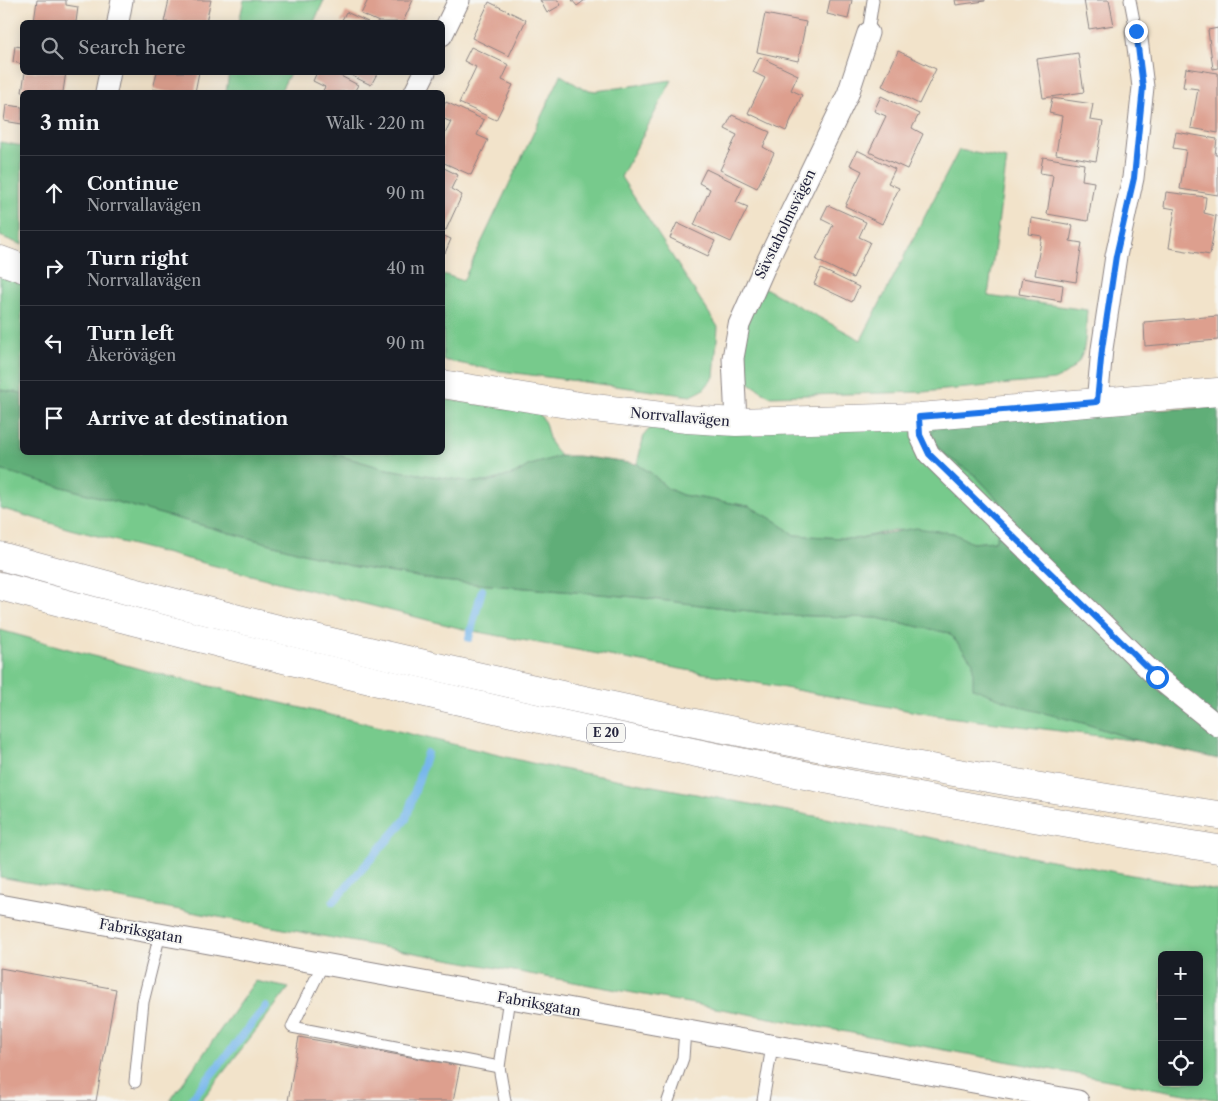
<!DOCTYPE html>
<meta charset="utf-8">
<style>
body{margin:0;font-family:"Libre Caslon Text",serif;background:#20242c;color:#f1f3f6}
.controls{position:absolute;right:15px;bottom:15px;display:grid;overflow:hidden;border-radius:8px;box-shadow:0 2px 12px #0003}
.controls button{width:45px;height:45px;display:grid;place-items:center;padding:0;border:0;border-bottom:1px solid #363941;background:#171b24;color:#f1f3f6;font:25px sans-serif}
.stop{position:absolute;width:15px;height:15px;margin:-11px;border:4px solid #1a73e8;border-radius:50%;background:#fff}
.stop.end{background:#1a73e8;border-color:#fff;box-shadow:0 1px 5px #0008}
.list{margin:0;padding:0;list-style:none}
h2{display:flex;justify-content:space-between;align-items:center;height:65px;margin:0;padding:0 20px;font-size:21px}
h2 small{font-size:16px;font-weight:400;color:#9ea1a6}
.list li{display:grid;grid-template-columns:32px 1fr auto;gap:15px;align-items:center;box-sizing:border-box;height:75px;padding:0 20px;border-top:1px solid #363941}
.list b{display:block;font-size:19px;white-space:nowrap}
.list p{margin:0;font-size:16px;white-space:nowrap;color:#9ea1a6}
.list em{font-size:16px;font-style:normal;color:#9ea1a6}
.icon{flex:none;width:28px;height:28px;fill:none;stroke:currentColor;stroke-width:2;stroke-linecap:round;stroke-linejoin:round}
.map{position:relative;flex:none;width:1218px;height:1101px;overflow:hidden}
.search{position:absolute;background:#171b24;box-shadow:0 2px 12px #0003;left:20px;top:20px;width:425px;height:55px;display:flex;align-items:center;gap:12px;box-sizing:border-box;padding:0 18px;border-radius:8px;color:#9ea1a6;font-size:19px}
.panel{position:absolute;background:#171b24;box-shadow:0 2px 12px #0003;left:20px;top:90px;width:425px;height:365px;border-radius:8px}
.map>svg:first-child{display:block}
.green{fill:#77ca8c;stroke:#4c7664;fill-rule:evenodd}
.forest{fill:#61ae78;stroke:#42685a}
.lines{fill:none;stroke-linecap:round;stroke-linejoin:round}
.stream{stroke:#77b7eb;stroke-width:8}
.building{fill:#dd9f8e}
.lane-casing{stroke:#8a8282;stroke-width:13}
.street-casing{stroke:#8a8282;stroke-width:23}
.secondary-casing{stroke:#8a8282;stroke-width:29}
.highway-casing{stroke:#8a8282;stroke-width:29}
.lane{stroke:#fff;stroke-width:11}
.street{stroke:#fff;stroke-width:21}
.secondary{stroke:#fff;stroke-width:28}
.highway{stroke:#fff;stroke-width:28}
.route{stroke:#1a73e8;stroke-width:6}
.labels{text-anchor:middle;stroke-width:4;stroke-linejoin:round;paint-order:stroke}
.shield{fill:#f6f6f2;stroke:#626272;stroke-width:1}
.shield-label{font-size:12px;font-weight:bold;fill:#22223b}
.street-label{font-size:14px;fill:#22223b;stroke:#f6f6f2}
</style>
<div class="map">
<svg width="1218" height="1101" viewBox="0 0 1218 1101">
<rect width="100%" height="100%" fill="#f6f6f2"/>
<filter id="ink" filterUnits="userSpaceOnUse"><feTurbulence type="fractalNoise" baseFrequency=".02" numOctaves="2"/><feDisplacementMap in="SourceGraphic" scale="10" xChannelSelector="R" yChannelSelector="G"/><feConvolveMatrix kernelMatrix="1 2 1 2 8 2 1 2 1" color-interpolation-filters="sRGB"/></filter>
<filter id="wash" filterUnits="userSpaceOnUse"><feTurbulence type="fractalNoise" baseFrequency=".0096" numOctaves="4" result="noise"/><feDisplacementMap in="SourceGraphic" scale="20" xChannelSelector="R" yChannelSelector="G"/><feGaussianBlur stdDeviation="1.12" result="paint"/><feColorMatrix in="noise" values="0 0 0 0 0 0 0 0 0 0 0 0 0 0 0 0 0 1.4 0 .05"/><feComposite in="paint" operator="in"/></filter>
<g filter="url(#wash)">
<rect width="100%" height="100%" fill="#f2e3ca"/>
<!-- green -->
<g class="green">
<path d="M244 0H324L314 22H239Z"/>
<path d="M229 73V72L290 73 280 92H226Z"/>
<path d="M561 75 583 89 596 91 672 80 621 177 718 327 714 377 703 390 691 396 493 370 443 360V274L463 281Z"/>
<path d="M0 142 22 146V245L0 236Z"/>
<path d="M959 150 1007 159 988 296 1087 310C1084 344 1090 364 1054 380L923 392 769 396 748 382 744 373 746 323 763 287 861 340Z"/>
<path d="M0 276 22 284V393L0 390Z"/>
<path d="M443 399 539 413 545 423 550 442 560 456 528 466 515 474 487 482H472L386 469 331 453 442 452Z"/>
<path d="M938 424 929 436 944 454 976 476 1001 503 1002 524 995 541 972 543 953 533 894 530 855 539 794 535 777 522 749 506 682 495 667 488 651 473 637 464 644 435 651 427Z"/>
<path d="M0 470 351 566 441 581 635 597 782 615 877 618 949 633 973 662 1083 723 1139 741 933 715 467 630 70 529 0 508Z"/>
<path d="M0 630 151 672 540 765 1218 891V1100L0 877ZM1162 955H1199V1082H1162Z"/>
<path d="M255 981 289 988 201 1101H170Z"/>
</g>
<!-- forest -->
<path class="forest" d="M0 390 22 393V452L331 453 386 469 472 482H487L515 474 528 466 560 456H578L637 464 651 473 667 488 682 495 749 506 777 522 794 535 855 539 916 528 953 533 972 543 995 541 1002 524 1001 503 976 476 944 454 929 436 938 424 1107 412 1218 407V759L1139 741 1083 723 1024 708 973 688V662L949 633 877 618 782 615 635 597 441 581 351 566 0 470Z"/>
<g class="lines">
<!-- stream -->
<g class="stream">
<path d="M469 638 482 590"/>
<path d="M333 902 406 819 427 753"/>
<path d="M190 1101 266 1006"/>
</g>
</g>
<g id="blocks">
<!-- building -->
<g class="building">
<path d="M37 0H66V5L78 7 76 22H34Z"/>
<path d="M169 0H211L206 22H164Z"/>
<path d="M368 0H413L403 22H379L361 14Z"/>
<path d="M540 0H558L561 5 547 13Z"/>
<path d="M572 0H585L577 6Z"/>
<path d="M830 0H852L848 19 827 14Z"/>
<path d="M955 0H985V1L956 5Z"/>
<path d="M1084 0H1109L1114 25 1089 29Z"/>
<path d="M489 2 526 20 509 56 472 38Z"/>
<path d="M346 12 368 22H341Z"/>
<path d="M765 14 806 22 798 61 757 52Z"/>
<path d="M1218 28V68L1213 69 1208 30Z"/>
<path d="M15 46 22 47V64L13 62Z"/>
<path d="M471 47 509 65 502 80 513 85 496 120 459 103 476 67 464 61Z"/>
<path d="M898 51 936 69 919 104 882 86Z"/>
<path d="M1078 53 1084 92 1043 98 1037 59Z"/>
<path d="M760 57 798 75 791 90 802 95 786 131 748 113 765 78 753 72Z"/>
<path d="M1186 68 1218 73V133L1191 128 1198 89 1183 87Z"/>
<path d="M25 72H66L63 92H22Z"/>
<path d="M157 72H199L195 92H167L153 89Z"/>
<path d="M317 72H333L358 85 354 92H322L325 87 313 81Z"/>
<path d="M344 72H378L371 85Z"/>
<path d="M881 96 919 114 912 128 923 134 907 169 869 152 886 116 874 111Z"/>
<path d="M1052 98 1093 104 1090 120 1103 122 1096 161 1056 154 1062 116 1049 113Z"/>
<path d="M446 102 484 120 477 135 488 140 471 175 442 162V140L451 122 442 118V109Z"/>
<path d="M6 105 22 107V124L4 121Z"/>
<path d="M732 115 770 132 763 147 774 153 757 188 720 170 737 135 725 129Z"/>
<path d="M1176 132 1217 139 1215 155H1218V195L1180 189 1186 150 1173 148Z"/>
<path d="M857 150 895 169 888 183 899 188 882 224 845 206 862 171 850 165Z"/>
<path d="M1043 157 1084 164 1082 180 1094 182 1088 221 1047 214 1053 175 1040 173Z"/>
<path d="M442 167 458 175 451 189 462 195 446 230 442 229Z"/>
<path d="M706 169 743 187 736 202 748 207 731 242 694 225 710 189 699 183Z"/>
<path d="M1166 192 1206 197 1204 213 1216 216 1210 255 1169 248 1175 209 1164 207Z"/>
<path d="M828 205 866 222 859 237 870 242 853 278 816 260 833 225 821 219Z"/>
<path d="M1031 218 1073 225 1070 241 1082 243 1076 282 1035 275 1042 236 1029 234Z"/>
<path d="M677 223 715 241 708 256 670 238Z"/>
<path d="M442 235 451 239 445 253 442 252Z"/>
<path d="M821 269 859 287 852 302 814 284Z"/>
<path d="M1022 278 1063 285 1061 301 1019 294Z"/>
<path d="M1218 316V340L1145 346 1144 322Z"/>
<path d="M0 968 116 989 96 1101H0Z"/>
<path d="M299 1037 460 1066 453 1101H288Z"/>
</g>
</g>
</g>
<g filter="url(#ink)">
<use href="#blocks" fill-opacity="0" stroke="#8a8282" stroke-width="1"/>
<g class="lines">
<defs>
<g id="lane">
<path d="M1130 0 1136 31"/>
<path d="M868 33 873 0"/>
<path d="M323 964 292 1027 499 1067"/>
<path d="M135 1082 143 1002 160 934"/>
<path d="M505 1101 499 1067 509 998"/>
<path d="M668 1101 683 1058 685 1030"/>
<path d="M763 1101 772 1046"/>
</g>
<g id="street">
<path d="M118 22 122 0"/>
<path d="M442 35 459 0"/>
<path d="M106 92 110 72"/>
<path d="M415 92 425 72"/>
<path d="M1097 403 1102 349 1116 256 1133 178 1143 87 1136 31"/>
<path d="M919 417 920 435 929 454 1157 677 1218 726"/>
<path d="M736 422 733 358 739 325 765 266 848 94 868 33"/>
<path d="M0 905 1078 1101"/>
</g>
<g id="secondary">
<path d="M0 260 22 268"/>
<path d="M442 384 586 407 687 419 736 422 919 417 1218 392"/>
</g>
<g id="highway">
<path d="M0 556C400 667 807 754 1218 815"/>
<path d="M0 586C401 694 808 784 1218 849"/>
</g>
</defs>
<!-- lane casing -->
<use href="#lane" class="lane-casing"/>
<!-- street casing -->
<use href="#street" class="street-casing"/>
<!-- secondary casing -->
<use href="#secondary" class="secondary-casing"/>
<!-- highway casing -->
<use href="#highway" class="highway-casing"/>
<!-- lane -->
<use href="#lane" class="lane"/>
<!-- street -->
<use href="#street" class="street"/>
<!-- secondary -->
<use href="#secondary" class="secondary"/>
<!-- highway -->
<use href="#highway" class="highway"/>
</g>
</g>
<g class="lines" filter="url(#ink)">
<!-- route -->
<path class="route" d="M1136 31 1143 87 1134 178 1116 256 1102 349 1097 402 919 417 920 435 929 454 1157 677"/>
</g>
<g class="labels">
<!-- shield labels -->
<rect class="shield" x="587" y="723.5" width="38" height="19" rx="4"/>
<g class="shield-label">
<text x="606" y="737">E 20</text>
</g>
<!-- street labels -->
<g class="street-label">
<text transform="translate(785 224) rotate(-64)" y="5">Sävstaholmsvägen</text>
<text transform="translate(680 417) rotate(5)" y="5">Norrvallavägen</text>
<text transform="translate(141 931) rotate(10)" y="5">Fabriksgatan</text>
<text transform="translate(539 1004) rotate(10)" y="5">Fabriksgatan</text>
</g>
</g>
</svg>
<div class="controls">
<button>+</button>
<button>−</button>
<button><svg class="icon" aria-label="locate" viewBox="0 0 24 24"><circle cx="12" cy="12" r="6"/><path d="M12 2v4M12 18v4M2 12h4M18 12h4"/></svg></button>
</div>
<div class="stop" style="left:1157px;top:677px"></div>
<div class="stop end" style="left:1136px;top:31px"></div>
<div class="search"><svg class="icon" aria-label="search" viewBox="0 0 24 24"><circle cx="10" cy="10" r="6"/><path d="M15 15l6 6"/></svg>Search here</div>
<section class="panel">
<h2>3 min<small>Walk · 220 m</small></h2>
<ul class="list">
<li><svg class="icon" aria-label="ahead" viewBox="0 0 24 24"><path d="M12 20V5M6 11l6-6 6 6"/></svg><div><b>Continue</b><p>Norrvallavägen</p></div><em>90 m</em></li>
<li><svg class="icon" aria-label="right" viewBox="0 0 24 24"><path d="M7 20v-9h11M14 6l5 5-5 5"/></svg><div><b>Turn right</b><p>Norrvallavägen</p></div><em>40 m</em></li>
<li><svg class="icon" aria-label="left" viewBox="0 0 24 24"><path d="M17 20v-9H6M10 6l-5 5 5 5"/></svg><div><b>Turn left</b><p>Åkerövägen</p></div><em>90 m</em></li>
<li><svg class="icon" aria-label="arrive" viewBox="0 0 24 24"><path d="M6 21V4h12l-3 4 3 4H6"/></svg><div><b>Arrive at destination</b></div></li>
</ul>
</section>
</div>
